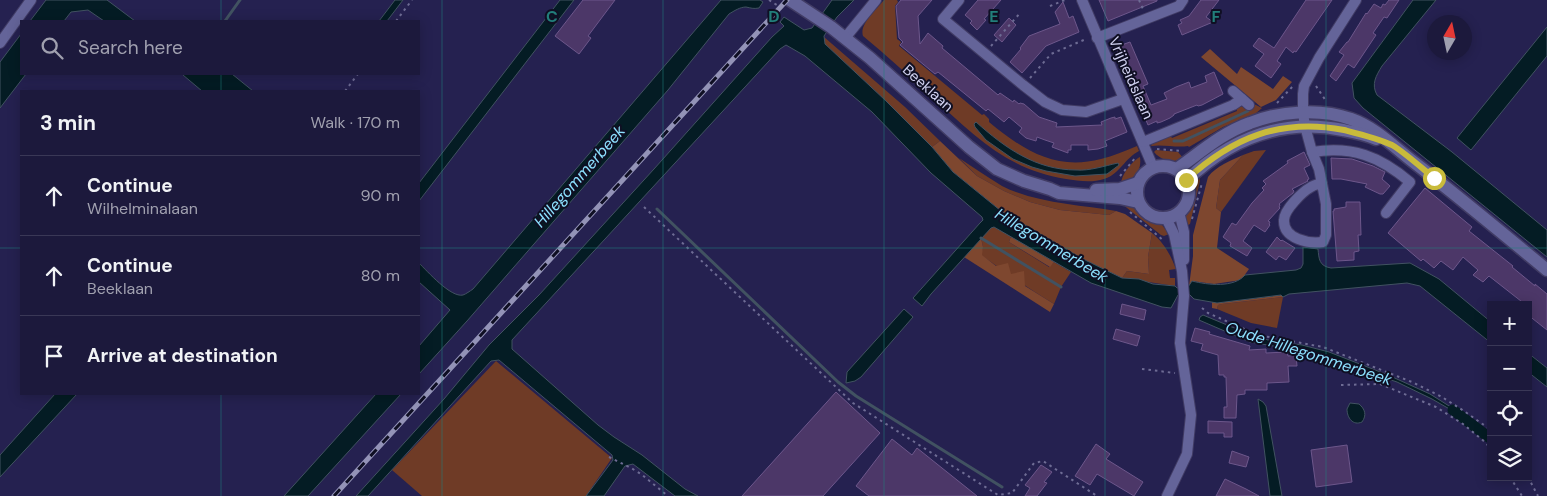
<!DOCTYPE html>
<meta charset="utf-8">
<style>
body{margin:0;font-family:"DM Sans",sans-serif;background:#292647;color:#f1f3f6}
.controls{position:absolute;right:15px;bottom:15px;display:grid;overflow:hidden;border-radius:0px;box-shadow:0 2px 12px #0003}
.controls button{width:45px;height:45px;display:grid;place-items:center;padding:0;border:0;border-bottom:1px solid #3a3856;background:#1c193c;color:#f1f3f6;font:25px sans-serif}
.compass{position:absolute;left:1427px;top:15px;width:45px;height:45px;border-radius:50%;background:#1c193c;box-shadow:0 2px 12px #0003;rotate:9deg}
.stop{position:absolute;width:15px;height:15px;margin:-11px;border:4px solid #c9bb3b;border-radius:50%;background:#fff}
.stop.end{background:#c9bb3b;border-color:#fff;box-shadow:0 1px 5px #0008}
.list{margin:0;padding:0;list-style:none}
h2{display:flex;justify-content:space-between;align-items:center;height:65px;margin:0;padding:0 20px;font-size:21px}
h2 small{font-size:16px;font-weight:400;color:#a0a0af}
.list li{display:grid;grid-template-columns:32px 1fr auto;gap:15px;align-items:center;box-sizing:border-box;height:80px;padding:0 20px;border-top:1px solid #3a3856}
.list b{display:block;font-size:19px;white-space:nowrap}
.list p{margin:0;font-size:16px;white-space:nowrap;color:#a0a0af}
.list em{font-size:16px;font-style:normal;color:#a0a0af}
.icon{flex:none;width:28px;height:28px;fill:none;stroke:currentColor;stroke-width:2;stroke-linecap:round;stroke-linejoin:round}
.map{position:relative;flex:none;width:1547px;height:496px;overflow:hidden}
.search{position:absolute;background:#1c193c;box-shadow:0 2px 12px #0003;left:20px;top:20px;width:400px;height:55px;display:flex;align-items:center;gap:12px;box-sizing:border-box;padding:0 18px;border-radius:0px;color:#a0a0af;font-size:19px}
.panel{position:absolute;background:#1c193c;box-shadow:0 2px 12px #0003;left:20px;top:90px;width:400px;height:305px;border-radius:0px}
.map>svg:first-child{display:block}
.green{fill:#6f3b26}
.forest{fill:#7e472f}
.water{fill:#041c24;stroke:#415261}
.lines{fill:none;stroke-linecap:round;stroke-linejoin:round}
.stream{stroke:#415261;stroke-width:3}
.canal{stroke:#041c24;stroke-width:11}
.building{fill:#4c3768;stroke:#6d578b}
.street-casing{stroke:#413c65;stroke-width:12}
.secondary-casing{stroke:#413c65;stroke-width:15}
.path{stroke:#6e6c94;stroke-width:2;stroke-dasharray:2.5 4;stroke-linecap:butt}
.street{stroke:#646499;stroke-width:10}
.secondary{stroke:#646499;stroke-width:12}
.rail-casing{stroke:#9393b7;stroke-width:5}
.rail{stroke:#0f0f23;stroke-width:3;stroke-dasharray:9;stroke-linecap:butt}
.route{stroke:#c9bb3b;stroke-width:6}
.grid{fill:none;stroke:#227f7b;stroke-width:1;stroke-opacity:0.55}
.labels{text-anchor:middle;stroke-width:4;stroke-linejoin:round;paint-order:stroke}
.street-label{font-size:15px;fill:#d0d1f0;stroke:#0f0f23}
.water-label{font-size:16px;font-style:italic;fill:#8ce0fe;stroke:#0f0f23}
.grid-label{font-size:16px;text-anchor:middle;font-weight:bold;fill:#227f7b;stroke:#0f0f23;stroke-width:4;stroke-linejoin:round;paint-order:stroke}
</style>
<div class="map">
<svg width="1547" height="496" viewBox="0 0 1547 496">
<rect width="100%" height="100%" fill="#252150"/>
<!-- green -->
<g class="green">
<path d="M884 0H897L898 2 895 6 897 39 901 42 899 46 982 115 984 114 989 119V122C1023 150 1055 171 1101 159 1113 156 1125 151 1137 146L1139 151C1125 158 1120 174 1104 179 1092 183 1078 181 1066 179 1006 169 975 136 932 97 909 76 886 55 863 36 859 24 877 9 884 0Z"/>
<path d="M824 37 905 107 940 141 932 147 886 101 825 44Z"/>
<path d="M1252 103 1262 108 1255 114 1223 127 1189 147 1188 146C1176 148 1163 144 1151 146L1152 144 1170 135 1172 138 1237 111 1236 108Z"/>
<path d="M1156 150 1178 152 1184 159C1172 163 1162 161 1154 152Z"/>
<path d="M1266 150 1221 212 1216 208 1220 180 1243 155 1254 151Z"/>
<path d="M1140 157C1142 171 1134 179 1121 184 1121 175 1132 161 1140 157Z"/>
<path d="M959 158C973 167 987 177 1002 186 1035 203 1080 205 1116 211L1109 215 1060 210 1030 202 1004 191 977 176Z"/>
<path d="M1199 176 1200 181 1190 224 1186 226 1185 216 1193 200 1196 179Z"/>
<path d="M1122 204 1133 206 1146 217 1162 225 1169 234 1164 236 1161 235Z"/>
<path d="M994 227 1011 236 1009 242 1049 267 1054 262 1071 272 1061 287 1054 304C1029 289 1005 272 981 255L983 247 981 238 991 228Z"/>
<path d="M1152 233C1165 244 1170 254 1176 269L1169 270 1170 278H1175V286L1122 278 1127 271 1149 274 1148 257Z"/>
<path d="M1283 297 1277 328 1251 323 1217 309 1218 305 1222 304Z"/>
<path d="M496 361 612 458 586 496H422L392 470Z"/>
</g>
<!-- forest -->
<g class="forest">
<path d="M1210 49 1237 74 1241 67 1273 89 1283 76 1292 82 1276 100 1261 107 1201 57Z"/>
<path d="M940 141 977 176 1004 191 1030 202 1060 210 1109 215 1116 211 1125 214 1152 233 1148 257 1149 274 1127 271 1122 278 1083 259 1001 211 953 172 932 147Z"/>
<path d="M1243 155 1220 180 1216 208 1221 212 1217 248 1249 269 1241 280 1214 284 1192 281 1189 286 1193 256V235L1208 177C1216 166 1232 160 1243 155Z"/>
<path d="M1011 236 1054 262 1050 267 1009 242Z"/>
<path d="M981 238 983 247 982 255 996 266 1008 263 1011 274 1024 271 1025 286 1054 304 1050 312 964 257Z"/>
<path d="M1281 295 1283 297 1222 304 1218 305 1217 309 1212 308V301L1217 303Z"/>
</g>
<!-- water -->
<g class="water">
<path d="M46 0H107L135 21H104L88 10 71 12 64 21H30Z"/>
<path d="M395 0H403L387 21H379Z"/>
<path d="M560 0H574L419 201V183Z"/>
<path d="M721 0H760L763 2 759 8C753 9 751 8 746 7 740 7 734 11 729 14L668 90 467 321 419 374V346L450 310 419 282V263C427 271 451 298 463 295 466 294 470 291 473 289Z"/>
<path d="M832 0H854L837 17 824 36 825 44 886 101 932 147 953 172 1001 211 1083 259 1122 278 1139 279 1153 284 1175 286 1177 288 1188 287 1192 281C1208 285 1234 288 1245 275L1296 270 1301 268 1303 264V247L1318 249C1319 259 1319 266 1331 268L1410 263 1439 279 1491 322V343L1420 286 1407 283 1289 294 1283 297 1281 295 1217 303 1194 299 1189 294 1178 295 1171 308 1162 307 1091 283 994 227 991 228 931 294 922 306 913 298 980 223 983 220 982 217 931 173 872 112 805 56 786 45 780 49 512 340V349L598 425 614 437 642 455 685 489 698 496H675L633 464 625 466 604 496H586L613 460 612 455 499 360 491 361 368 496H356L444 399 489 345 539 295 654 169 772 37 784 26 780 22 784 17 804 30 812 28Z"/>
<path d="M1413 0H1436L1382 66C1376 76 1371 84 1377 95L1452 152 1547 230V257L1363 108 1354 98 1352 83Z"/>
<path d="M1547 27V56L1471 150 1457 138Z"/>
<path d="M21 34V74H26L0 108V62Z"/>
<path d="M184 74H232L253 91H202L183 75Z"/>
<path d="M976 122C1005 148 1036 170 1076 170 1090 171 1104 166 1118 163L1119 165 1107 174 1075 176 1046 171 1032 167 1013 159 986 140 975 127 974 124Z"/>
<path d="M904 309 913 317 861 377 855 381 846 383 847 372Z"/>
<path d="M1203 315 1244 332 1268 340 1302 345 1329 352 1388 375 1430 394 1473 421 1491 437V441L1467 419 1432 399 1397 382 1308 352 1250 342 1199 320 1200 317Z"/>
<path d="M1528 353 1547 368V387L1528 372Z"/>
<path d="M55 394H77L0 477V455Z"/>
<path d="M376 394H401L308 496H284Z"/>
<path d="M1258 399 1263 402 1266 406 1282 496H1270Z"/>
<path d="M1350 403 1359 404C1365 409 1367 415 1362 422 1353 426 1347 418 1347 409Z"/>
</g>
<g class="lines">
<!-- stream -->
<g class="stream">
<path d="M225 21 240 0"/>
<path d="M1174 141H1183L1248 111"/>
<path d="M657 209 838 382 856 396 1002 487"/>
<path d="M981 238 1061 287"/>
</g>
<!-- canal -->
<path class="canal" d="M1453 410 1491 439"/>
</g>
<!-- building -->
<g class="building">
<path d="M583 0H615L588 36 591 38 579 54 555 36Z"/>
<path d="M901 0H932L918 16 920 44 928 33 943 46 942 48 998 95 1000 93 1013 102 1014 100 1019 104 1020 103 1024 104 1039 117 1057 123 1056 127 1102 125 1101 122 1111 118 1115 117V119L1121 117 1127 132 1105 141 1107 146 1098 149 1088 150V145H1071V150H1068V153L1052 147 1054 143 1045 140 1037 137 1036 141 1026 138 1019 132 1022 128 1009 117 1004 122 988 109 986 111 938 72 935 74 900 45 903 42 899 38 896 6Z"/>
<path d="M978 0H1001L984 19 986 20 977 30 970 23 972 21 965 15Z"/>
<path d="M1099 0H1157V1L1108 21Z"/>
<path d="M1201 0H1219L1206 17 1213 22 1182 35 1178 25 1182 23 1180 20 1189 16Z"/>
<path d="M1306 0H1332L1296 52 1294 51 1293 53 1286 47 1277 61 1281 64 1271 78 1255 66 1264 54 1253 46 1259 38 1274 48Z"/>
<path d="M1389 0H1399L1387 18 1384 17 1373 33 1376 35 1354 68 1348 64 1336 81 1330 76 1344 55 1339 52 1347 42H1348L1366 13 1367 14 1374 4 1381 8 1383 4 1385 5Z"/>
<path d="M1063 2 1069 18 1073 16 1079 32 1046 46 1022 73 1010 62 1021 49 1020 48 1029 36 1060 24 1055 12Z"/>
<path d="M1009 18 1016 25 1002 42 994 35Z"/>
<path d="M1130 42 1148 84 1143 86 1151 105 1167 99 1164 93 1176 87 1189 82 1191 88 1207 82 1205 76 1214 72 1223 94 1202 105 1198 106 1197 105 1174 114V115L1170 118 1161 122 1157 123V121L1148 125 1116 47Z"/>
<path d="M1304 152 1310 165 1304 168 1309 179 1307 180 1308 181 1292 189 1294 191 1293 193 1279 204 1280 205 1279 207 1280 208 1268 221 1270 222 1269 224 1270 225 1265 232 1254 225 1243 241 1252 248 1247 256 1230 246 1231 243 1223 237 1232 223 1236 225 1252 203 1264 190 1262 188 1266 184 1263 181 1288 163 1287 161Z"/>
<path d="M1331 158 1352 159 1373 166 1385 172 1382 179 1390 186 1383 194H1380L1365 187 1367 184 1341 179H1332Z"/>
<path d="M1425 188 1472 227 1469 231 1513 266 1512 267 1535 286V284L1547 294V330L1528 315V305H1526L1489 276 1483 282 1473 275 1478 270 1463 257 1453 270 1441 261 1434 268 1423 259 1421 261 1388 233Z"/>
<path d="M1346 202H1360L1361 235H1358L1359 251 1354 252V260L1337 261 1333 211H1334V209L1346 207Z"/>
<path d="M1277 237 1281 241 1282 240 1295 248 1286 260 1279 256 1276 260 1266 252Z"/>
<path d="M1122 304 1146 310 1144 320 1120 314Z"/>
<path d="M1195 328 1210 332 1209 334 1250 346 1249 350 1266 349V353L1287 352 1288 356 1296 355 1297 366H1288L1289 382 1267 383V390H1245V394L1237 395 1236 418H1224V407H1227L1226 377H1224V375H1219L1218 355 1201 350 1203 344 1191 341Z"/>
<path d="M1116 329 1140 336 1137 346 1113 339Z"/>
<path d="M836 392 880 433 823 496H742Z"/>
<path d="M1208 421 1232 422V437H1224V433H1208Z"/>
<path d="M892 439 912 455 917 448 977 496H869L856 486Z"/>
<path d="M1096 444 1110 454 1106 459 1143 482 1134 496 1097 474 1090 485 1075 476Z"/>
<path d="M1347 445 1352 482 1316 487 1311 450Z"/>
<path d="M1232 451 1249 457 1246 467 1229 463Z"/>
<path d="M1041 465 1052 472 1044 482 1047 483 1037 496H1025L1030 488 1025 485Z"/>
<path d="M1225 479 1246 489 1259 496H1216Z"/>
</g>
<g class="lines">
<defs>
<g id="street">
<path d="M959 0 943 19 1023 85 1045 102 1062 110 1086 112 1123 99"/>
<path d="M1082 0 1153 167"/>
<path d="M845 38 876 0"/>
<path d="M1097 38 1179 6 1183 0"/>
<path d="M0 43 31 0"/>
<path d="M1233 91 1249 105"/>
<path d="M1143 142 1233 105 1242 99"/>
<path d="M1312 152C1353 146 1379 156 1410 182L1386 213"/>
<path d="M1322 183C1318 184 1314 185 1311 187 1302 192 1284 210 1284 220 1283 239 1309 244 1323 242L1326 235V204L1319 169 1312 152 1305 126 1303 113V94L1304 86 1319 58 1356 0"/>
<path d="M1179 212 1184 232V260"/>
<path d="M1166 218 1174 234 1182 271 1184 296 1180 343 1191 415 1187 454 1167 496"/>
</g>
<g id="secondary">
<path d="M790 0 831 27 870 58 969 147 997 169 1024 181 1050 189 1059 193 1120 198 1138 202"/>
<circle cx="1163" cy="192" r="26"/>
<path d="M1177 169C1201 152 1222 133 1250 123 1281 111 1320 108 1351 119 1374 127 1392 145 1411 160 1457 195 1502 233 1547 270"/>
<path d="M1187 180C1231 138 1282 118 1343 130 1354 132 1366 134 1376 139"/>
<path d="M1096 190 1120 189 1138 183"/>
</g>
</defs>
<!-- street casing -->
<use href="#street" class="street-casing"/>
<!-- secondary casing -->
<use href="#secondary" class="secondary-casing"/>
<!-- path -->
<g class="path">
<path d="M769 0 780 7"/>
<path d="M1139 0 1143 9"/>
<path d="M1050 6 1065 0"/>
<path d="M396 21 412 0"/>
<path d="M991 46 1021 12"/>
<path d="M1030 78 1051 54 1086 39"/>
<path d="M1316 86 1326 101"/>
<path d="M345 91 358 74"/>
<path d="M1277 103 1294 85"/>
<path d="M1157 149 1182 151"/>
<path d="M1120 176 1136 157"/>
<path d="M644 207 853 403 998 495 1012 493 1034 463 1043 461 1097 496"/>
<path d="M1130 212 1164 241"/>
<path d="M1192 219 1202 183"/>
<path d="M1202 308 1208 313 1258 335 1323 347 1412 382 1442 397 1464 411 1491 430"/>
<path d="M1142 369 1175 373"/>
<path d="M1341 385 1380 384 1436 407 1463 424 1485 442 1491 449"/>
<path d="M609 457 631 468 641 474 668 496"/>
<path d="M1510 477 1522 496"/>
<path d="M1528 477 1538 496"/>
</g>
<!-- street -->
<use href="#street" class="street"/>
<!-- secondary -->
<use href="#secondary" class="secondary"/>
<defs>
<path id="rail" d="M334 496 787 0"/>
</defs>
<!-- rail casing -->
<use href="#rail" class="rail-casing"/>
<!-- rail -->
<use href="#rail" class="rail"/>
</g>
<g class="lines">
<!-- route -->
<path class="route" d="M1186 180C1233 137 1281 118 1344 130 1360 134 1377 138 1392 145 1404 152 1423 169 1434 178"/>
</g>
<!-- grid -->
<path class="grid" d="M221 0V21M442 0V496M663 0V496M884 0V496M1105 0V496M1326 0V496M221 74V91M0 248H21M419 248H1547M221 394V496"/>
<g class="labels">
<!-- street labels -->
<g class="street-label">
<text transform="translate(1131 78) rotate(66)" y="5">Vrijheidslaan</text>
<text transform="translate(928 88) rotate(42)" y="5">Beeklaan</text>
</g>
<!-- water labels -->
<g class="water-label">
<text transform="translate(579 176) rotate(-49)" y="6">Hillegommerbeek</text>
<text transform="translate(1052 245) rotate(31)" y="6">Hillegommerbeek</text>
<text transform="translate(1309 353) rotate(18)" y="6">Oude Hillegommerbeek</text>
</g>
</g>
<g class="grid-label">
<text x="552" y="22">C</text>
<text x="774" y="22">D</text>
<text x="994" y="22">E</text>
<text x="1216" y="22">F</text>
</g>
</svg>
<div class="controls">
<button>+</button>
<button>−</button>
<button><svg class="icon" aria-label="locate" viewBox="0 0 24 24"><circle cx="12" cy="12" r="6"/><path d="M12 2v4M12 18v4M2 12h4M18 12h4"/></svg></button>
<button><svg class="icon" aria-label="layers" viewBox="0 0 24 24"><path d="M12 4l9 5-9 5-9-5zM3 14l9 5 9-5"/></svg></button>
</div>
<svg class="compass" viewBox="-18 -18 36 36"><path d="M0-13l5 13h-10z" fill="#e53935"/><path d="M0 13l5-13h-10z" fill="#a0a0af"/></svg>
<div class="stop" style="left:1434px;top:178px"></div>
<div class="stop end" style="left:1186px;top:180px"></div>
<div class="search"><svg class="icon" aria-label="search" viewBox="0 0 24 24"><circle cx="10" cy="10" r="6"/><path d="M15 15l6 6"/></svg>Search here</div>
<section class="panel">
<h2>3 min<small>Walk · 170 m</small></h2>
<ul class="list">
<li><svg class="icon" aria-label="ahead" viewBox="0 0 24 24"><path d="M12 20V5M6 11l6-6 6 6"/></svg><div><b>Continue</b><p>Wilhelminalaan</p></div><em>90 m</em></li>
<li><svg class="icon" aria-label="ahead" viewBox="0 0 24 24"><path d="M12 20V5M6 11l6-6 6 6"/></svg><div><b>Continue</b><p>Beeklaan</p></div><em>80 m</em></li>
<li><svg class="icon" aria-label="arrive" viewBox="0 0 24 24"><path d="M6 21V4h12l-3 4 3 4H6"/></svg><div><b>Arrive at destination</b></div></li>
</ul>
</section>
</div>
